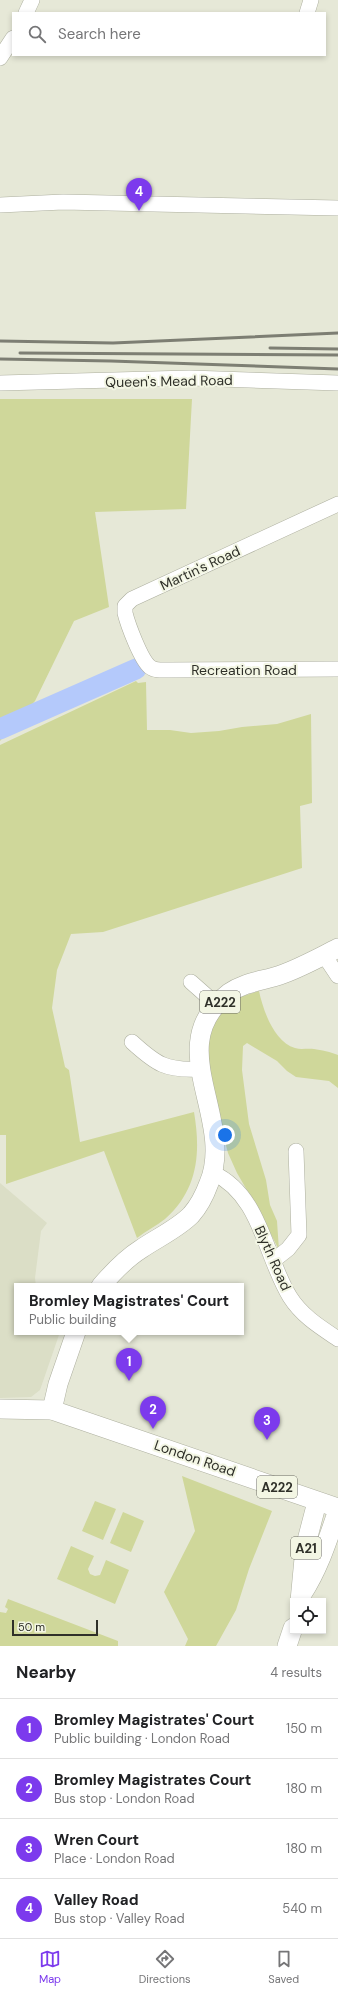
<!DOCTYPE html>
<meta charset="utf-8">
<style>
body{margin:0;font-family:"DM Sans",sans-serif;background:#f6f6f6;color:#202124}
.controls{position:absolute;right:12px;bottom:12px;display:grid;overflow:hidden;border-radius:0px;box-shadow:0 2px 6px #0003}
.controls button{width:36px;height:36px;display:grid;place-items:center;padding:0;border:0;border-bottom:1px solid #e0e0e0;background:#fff;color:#202124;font:20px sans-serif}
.scale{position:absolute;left:12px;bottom:10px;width:86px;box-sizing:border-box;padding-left:4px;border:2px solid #2f3029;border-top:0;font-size:11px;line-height:14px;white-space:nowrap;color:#2f3029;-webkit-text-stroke:3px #f3f6e4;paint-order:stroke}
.you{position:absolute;left:225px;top:1135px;width:14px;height:14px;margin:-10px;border:3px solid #fff;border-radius:50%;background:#1a73e8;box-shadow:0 0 0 6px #1a73e833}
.badge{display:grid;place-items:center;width:26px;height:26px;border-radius:50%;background:#7c3aed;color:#fff;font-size:13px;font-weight:700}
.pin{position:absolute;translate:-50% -33px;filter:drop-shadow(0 1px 2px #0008)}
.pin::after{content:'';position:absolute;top:21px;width:14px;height:12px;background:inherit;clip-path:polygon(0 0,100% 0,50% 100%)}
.popup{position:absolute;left:14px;top:1283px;width:230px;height:52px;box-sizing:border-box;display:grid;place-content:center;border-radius:0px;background:#fff;filter:drop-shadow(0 1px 3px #0005);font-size:13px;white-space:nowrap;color:#757577}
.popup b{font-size:15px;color:#202124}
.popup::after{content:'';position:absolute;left:50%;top:100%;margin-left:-8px;border:8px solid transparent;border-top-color:#fff}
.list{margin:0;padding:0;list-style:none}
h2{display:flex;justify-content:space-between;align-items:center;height:52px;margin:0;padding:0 16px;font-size:17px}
h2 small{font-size:13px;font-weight:400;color:#757577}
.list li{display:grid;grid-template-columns:26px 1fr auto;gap:12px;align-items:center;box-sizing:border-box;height:60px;padding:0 16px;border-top:1px solid #e0e0e0}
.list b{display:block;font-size:15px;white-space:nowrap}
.list p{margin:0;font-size:13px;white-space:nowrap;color:#757577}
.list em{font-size:13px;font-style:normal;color:#757577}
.icon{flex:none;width:22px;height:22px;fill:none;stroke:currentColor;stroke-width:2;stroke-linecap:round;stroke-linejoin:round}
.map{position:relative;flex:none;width:338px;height:1646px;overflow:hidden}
.search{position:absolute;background:#fff;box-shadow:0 2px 6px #0003;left:12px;right:12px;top:12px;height:44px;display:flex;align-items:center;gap:10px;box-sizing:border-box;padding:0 14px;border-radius:0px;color:#757577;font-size:15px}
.sheet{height:292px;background:#fff}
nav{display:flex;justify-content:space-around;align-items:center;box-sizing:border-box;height:56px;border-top:1px solid #e0e0e0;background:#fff;font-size:11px;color:#757577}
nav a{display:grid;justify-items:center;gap:2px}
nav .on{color:#7c3aed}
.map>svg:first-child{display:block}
.built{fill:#dbdec6}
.green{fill:#cfd79a}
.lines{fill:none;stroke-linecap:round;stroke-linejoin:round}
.river{stroke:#b4c9fb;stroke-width:21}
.minor-casing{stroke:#adaf9f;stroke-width:16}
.major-casing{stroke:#adaf9f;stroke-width:20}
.minor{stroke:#fff;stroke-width:15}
.major{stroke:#fff;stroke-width:19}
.rail{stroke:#7d7e73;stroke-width:3}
.labels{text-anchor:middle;stroke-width:4;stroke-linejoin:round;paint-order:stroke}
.shield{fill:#f3f6e4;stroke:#6a6b61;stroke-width:1}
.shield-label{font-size:13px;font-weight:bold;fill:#2f3029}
.street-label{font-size:14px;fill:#2f3029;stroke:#f3f6e4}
</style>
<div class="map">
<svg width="338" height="1646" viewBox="0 0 338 1646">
<rect width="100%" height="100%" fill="#e6e8d7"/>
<!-- built -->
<path class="built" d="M0 1183 47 1223 41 1231 35 1278 36 1286H17V1332H60L40 1390 31 1397 0 1398Z"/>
<!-- green -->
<g class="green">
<path d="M0 399H192L186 509 95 512 109 607 74 621 35 701 0 741Z"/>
<path d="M136 681 138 683 146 682 147 730H170L191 733 219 731 242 727 277 724 311 714 312 803 300 806 302 868 103 932 71 934 57 970 52 1008 65 1067 69 1070 80 1142 194 1112C201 1153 198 1190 165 1219 156 1226 146 1231 137 1238L104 1151 6 1184V1135H0V745Z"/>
<path d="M259 991C263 1010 274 1042 295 1048 301 1050 307 1048 314 1049 321 1050 331 1052 338 1055V1088L329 1081 296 1077 287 1071 277 1061 247 1043 243 1046 242 1070 249 1124 266 1180 270 1205 277 1221 279 1250 259 1211 237 1173 228 1153 207 1073 208 1035 212 1021 237 998Z"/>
<path d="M182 1476 272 1511 249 1569 236 1610 216 1646H185L188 1639 164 1592 195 1531Z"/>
<path d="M95 1501 116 1509 103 1540 82 1531Z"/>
<path d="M123 1512 144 1521 131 1552 110 1543Z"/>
<path d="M71 1546 94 1556 88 1569 90 1574 95 1576 100 1575 106 1560 129 1570 115 1604 57 1579Z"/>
<path d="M8 1599 118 1641V1646H0V1612L6 1613 8 1609 5 1607Z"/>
</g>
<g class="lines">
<!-- river -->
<path class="river" d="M0 729 136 669"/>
<defs>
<g id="minor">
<path d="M26 13 32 0"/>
<path d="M307 13 311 0"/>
<path d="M0 58 13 38"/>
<path d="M0 205 63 202 338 208"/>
<path d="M0 383 190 378 338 383"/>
<path d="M338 504 132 599 125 606V613C128 625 141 660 150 667 155 671 163 670 169 670L338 669"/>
<path d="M324 955 338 976"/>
<path d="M191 982 217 1005"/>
<path d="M132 1042C156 1064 166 1071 200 1069"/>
<path d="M213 1173C261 1195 265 1257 290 1297 302 1316 320 1327 338 1339"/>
<path d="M274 1260 288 1249 299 1235 296 1151"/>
</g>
<g id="major">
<path d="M101 1286C113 1272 125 1259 141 1249 157 1238 177 1229 191 1215 199 1206 205 1194 209 1183 236 1118 160 1045 229 993 246 981 265 981 283 974 302 967 320 957 338 948"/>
<path d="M0 1409 52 1410 338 1508"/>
<path d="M52 1410 58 1384 76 1332"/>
<path d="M302 1594C319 1568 328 1539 338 1510"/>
<path d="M300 1601 305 1548 317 1502"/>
<path d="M287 1646 293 1628"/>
</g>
</defs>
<!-- minor casing -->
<use href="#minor" class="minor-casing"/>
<!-- major casing -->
<use href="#major" class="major-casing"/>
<!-- minor -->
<use href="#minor" class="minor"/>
<!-- major -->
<use href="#major" class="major"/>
<!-- rail -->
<g class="rail">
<path d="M0 341 113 343 338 333"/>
<path d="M270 348 338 349"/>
<path d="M20 353 338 355"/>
<path d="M0 359 111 361 338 369"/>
</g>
</g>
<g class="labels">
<!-- shield labels -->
<g class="shield">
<rect x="200" y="991" width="40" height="22" rx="3"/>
<rect x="257" y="1476" width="40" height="22" rx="3"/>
<rect x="291" y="1537" width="30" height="22" rx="3"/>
</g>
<g class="shield-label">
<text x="220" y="1007">A222</text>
<text x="277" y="1492">A222</text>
<text x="306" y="1553">A21</text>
</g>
<!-- street labels -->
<g class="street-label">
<text transform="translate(169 381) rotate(-1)" y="5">Queen's Mead Road</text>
<text transform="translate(200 568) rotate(-25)" y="5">Martin's Road</text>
<text x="244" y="675">Recreation Road</text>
<text transform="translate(273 1258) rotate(66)" y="5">Blyth Road</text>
<text transform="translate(195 1458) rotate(19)" y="5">London Road</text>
</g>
</g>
</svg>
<div class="controls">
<button><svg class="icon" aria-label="locate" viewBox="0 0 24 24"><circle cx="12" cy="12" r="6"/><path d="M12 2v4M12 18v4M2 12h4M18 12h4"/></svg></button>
</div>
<div class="scale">50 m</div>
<div class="you"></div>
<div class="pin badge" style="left:129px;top:1381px">1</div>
<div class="popup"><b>Bromley Magistrates' Court</b>Public building</div>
<div class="pin badge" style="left:153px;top:1429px">2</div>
<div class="pin badge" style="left:267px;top:1440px">3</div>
<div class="pin badge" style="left:139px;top:211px">4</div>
<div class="search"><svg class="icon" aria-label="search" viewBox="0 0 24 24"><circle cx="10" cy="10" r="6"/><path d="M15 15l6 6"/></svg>Search here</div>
</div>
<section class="sheet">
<h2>Nearby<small>4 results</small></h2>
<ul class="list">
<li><span class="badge">1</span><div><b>Bromley Magistrates' Court</b><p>Public building · London Road</p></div><em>150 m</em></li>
<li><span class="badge">2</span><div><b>Bromley Magistrates Court</b><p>Bus stop · London Road</p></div><em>180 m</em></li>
<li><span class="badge">3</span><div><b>Wren Court</b><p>Place · London Road</p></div><em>180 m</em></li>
<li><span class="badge">4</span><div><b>Valley Road</b><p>Bus stop · Valley Road</p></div><em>540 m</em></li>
</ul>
</section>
<nav>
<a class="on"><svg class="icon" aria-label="map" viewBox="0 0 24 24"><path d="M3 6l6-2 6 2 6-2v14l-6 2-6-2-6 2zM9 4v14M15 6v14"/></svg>Map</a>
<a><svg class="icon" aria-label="directions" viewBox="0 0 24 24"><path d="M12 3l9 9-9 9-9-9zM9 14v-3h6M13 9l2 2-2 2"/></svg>Directions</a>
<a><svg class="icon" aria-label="saved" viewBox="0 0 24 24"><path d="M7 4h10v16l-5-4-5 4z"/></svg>Saved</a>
</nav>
